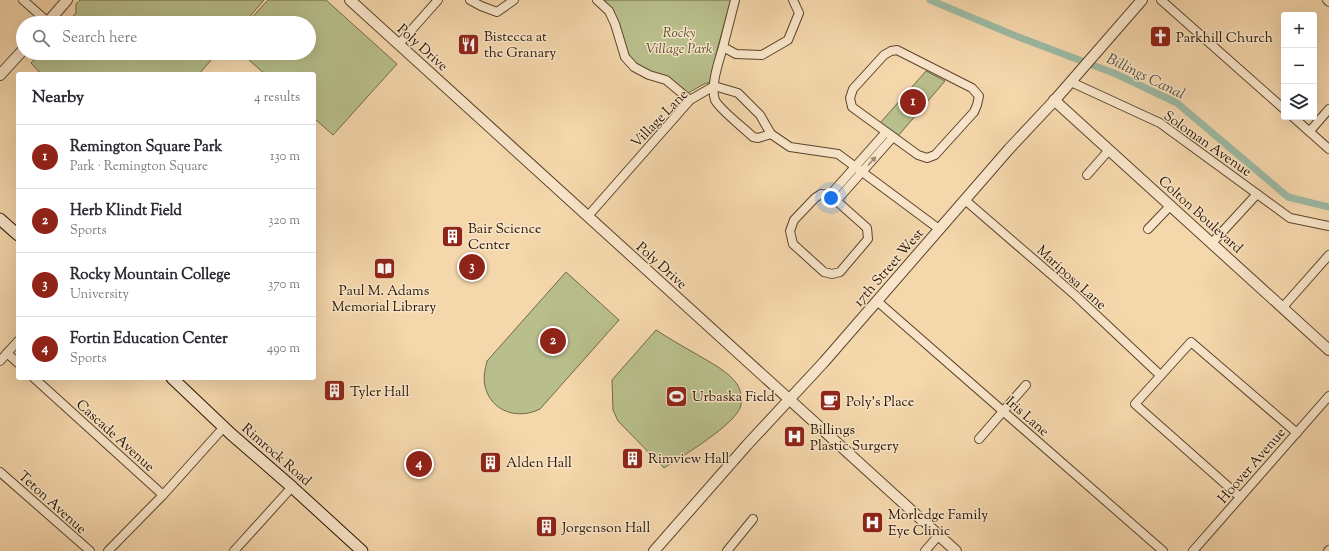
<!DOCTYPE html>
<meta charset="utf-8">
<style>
body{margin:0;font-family:"Sorts Mill Goudy",serif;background:#f2f2f3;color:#2b2b33}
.controls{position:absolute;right:12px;top:12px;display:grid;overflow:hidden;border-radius:4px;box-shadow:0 4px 16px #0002}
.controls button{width:36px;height:36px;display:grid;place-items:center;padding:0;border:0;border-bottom:1px solid #e1e1e2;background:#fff;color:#2b2b33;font:20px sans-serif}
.you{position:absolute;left:831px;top:198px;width:14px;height:14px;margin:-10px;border:3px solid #fff;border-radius:50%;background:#1a73e8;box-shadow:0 0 0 6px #1a73e833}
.badge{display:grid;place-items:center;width:26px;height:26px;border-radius:50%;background:#8f2418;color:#fff;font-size:13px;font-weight:700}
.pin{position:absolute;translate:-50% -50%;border:2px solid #fff;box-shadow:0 1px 4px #0006}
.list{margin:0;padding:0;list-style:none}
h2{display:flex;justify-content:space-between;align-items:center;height:52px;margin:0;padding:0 16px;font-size:17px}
h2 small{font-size:13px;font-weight:400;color:#7c7c81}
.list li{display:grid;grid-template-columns:26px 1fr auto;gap:12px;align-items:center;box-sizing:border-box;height:64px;padding:0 16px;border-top:1px solid #e1e1e2}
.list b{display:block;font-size:15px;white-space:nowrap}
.list p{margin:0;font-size:13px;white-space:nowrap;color:#7c7c81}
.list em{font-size:13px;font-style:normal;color:#7c7c81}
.icon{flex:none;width:22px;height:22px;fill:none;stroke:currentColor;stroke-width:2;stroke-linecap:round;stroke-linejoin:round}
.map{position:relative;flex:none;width:1329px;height:551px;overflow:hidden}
.search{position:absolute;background:#fff;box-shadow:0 4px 16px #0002;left:16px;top:16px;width:300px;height:44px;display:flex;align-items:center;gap:10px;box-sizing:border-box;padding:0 14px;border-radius:22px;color:#7c7c81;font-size:15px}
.panel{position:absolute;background:#fff;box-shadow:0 4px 16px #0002;left:16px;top:72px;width:300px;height:308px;border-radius:4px}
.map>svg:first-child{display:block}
.green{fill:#b8bf8c;stroke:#706946}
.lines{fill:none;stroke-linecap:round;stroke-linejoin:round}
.canal{stroke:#9dbaa4;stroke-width:7}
.minor-casing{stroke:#5b442c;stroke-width:10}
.tertiary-casing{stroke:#5b442c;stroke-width:12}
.secondary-casing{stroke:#281301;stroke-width:13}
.minor{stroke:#f8e5c9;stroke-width:8}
.tertiary{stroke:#f8e5c9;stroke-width:10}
.secondary{stroke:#f8e5c9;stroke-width:11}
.oneway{fill:#9a866f}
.labels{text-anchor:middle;stroke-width:3;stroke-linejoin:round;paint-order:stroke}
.park-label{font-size:14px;font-style:italic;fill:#5a4f32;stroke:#f8e5c9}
.poi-label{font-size:14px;fill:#281301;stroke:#f8e5c9;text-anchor:start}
.street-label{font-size:14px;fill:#281301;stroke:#f8e5c9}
.water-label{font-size:15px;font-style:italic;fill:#514d3a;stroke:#f8e5c9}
</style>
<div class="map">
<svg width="1329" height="551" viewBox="0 0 1329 551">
<rect width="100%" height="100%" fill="#f5d7ac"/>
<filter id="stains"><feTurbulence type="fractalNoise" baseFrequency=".005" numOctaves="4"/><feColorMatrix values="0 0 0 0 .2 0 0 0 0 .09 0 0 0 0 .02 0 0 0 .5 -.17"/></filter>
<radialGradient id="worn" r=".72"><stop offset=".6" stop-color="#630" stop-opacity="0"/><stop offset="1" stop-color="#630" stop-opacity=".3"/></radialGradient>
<!-- green -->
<g class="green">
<path d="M80 0H264L244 23H67L76 13V4Z"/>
<path d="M268 0H326L397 64 333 135 314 118V74H265L241 53H309V23H247Z"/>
<path d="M601 0H731L716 54 715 68 711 82 704 84 688 93 639 67C621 50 612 22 601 0Z"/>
<path d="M40 53H217L199 74H41L31 63Z"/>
<path d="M926 71 945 81 898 136 880 123Z"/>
<path d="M566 272 619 320 540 409C518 420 491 412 485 386 483 378 485 370 487 361Z"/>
<path d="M656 330C670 339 684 347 698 355 711 363 728 371 737 384 741 390 742 399 741 405 737 424 681 457 664 468L618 421 613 410 612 380Z"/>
</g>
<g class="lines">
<!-- canal -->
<path class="canal" d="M930 0 1011 34 1116 74 1177 103 1288 197 1329 207"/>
<defs>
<g id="minor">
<path d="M23 0 48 22"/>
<path d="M470 0 481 6 497 12 514 0"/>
<path d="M597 0 609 11 615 24 625 57 634 67 649 75 666 80 690 100"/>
<path d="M735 0 723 47 736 54 762 55 788 40 799 13 793 0"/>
<path d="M1161 0 1284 109"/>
<path d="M1327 0 1329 2"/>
<path d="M399 44 438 0"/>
<path d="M723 47C719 61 710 86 715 100 719 109 745 129 753 137L758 138 771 134"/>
<path d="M897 50 972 88 979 96 977 105 974 112 935 155 927 158 918 155 852 107 850 98 853 89 884 55 891 51Z"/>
<path d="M1071 82 1160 123 1290 218 1329 226"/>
<path d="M1293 117 1329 149"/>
<path d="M1310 131 1329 109"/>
<path d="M1087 175 1109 150"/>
<path d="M821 194 830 195 867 228 868 239 840 272 832 274 824 272 793 244 790 231 794 220 815 198Z"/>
<path d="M830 195 886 132"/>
<path d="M837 200 893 137"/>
<path d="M965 200 1075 295 1160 375"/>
<path d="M588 216 690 100 714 86 738 93 760 115 771 134 790 147 838 154 939 229"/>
<path d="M1148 229 1171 205"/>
<path d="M1212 243 1257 194"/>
<path d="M877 301 1163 551"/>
<path d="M1283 307 1329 255"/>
<path d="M7 353 18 363"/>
<path d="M0 361 18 341"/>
<path d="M34 378 163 495"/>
<path d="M979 439 1026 385"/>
<path d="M0 472 90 551"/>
<path d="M1240 497 1135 404 1191 342 1297 433"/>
<path d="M108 551 163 495 224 427"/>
<path d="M234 551 292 487"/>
<path d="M727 551 753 519"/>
<path d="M925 551 939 535"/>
<path d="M1193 551 1329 396"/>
<path d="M1328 551 1329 550"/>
</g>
<g id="tertiary">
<path d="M350 0 956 551"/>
<path d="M47 23 67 0"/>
<path d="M0 75 23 50"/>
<path d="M1054 100 1329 350"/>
<path d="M654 551 747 445 824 362 1009 149 1054 101 1142 0"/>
</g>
<g id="secondary">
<path d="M0 219 18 235"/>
<path d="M172 378 231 434 292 487 362 551"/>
</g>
</defs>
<!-- minor casing -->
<use href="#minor" class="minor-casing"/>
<!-- tertiary casing -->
<use href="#tertiary" class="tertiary-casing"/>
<!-- secondary casing -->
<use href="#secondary" class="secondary-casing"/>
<!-- minor -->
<use href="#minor" class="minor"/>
<!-- tertiary -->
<use href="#tertiary" class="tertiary"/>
<!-- secondary -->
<use href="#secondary" class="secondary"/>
</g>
<!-- one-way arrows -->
<defs><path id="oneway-solid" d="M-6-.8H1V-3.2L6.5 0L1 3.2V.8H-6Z"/></defs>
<use class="oneway" href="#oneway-solid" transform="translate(872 161) rotate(-48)"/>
<!-- icons -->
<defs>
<symbol id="church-square" viewBox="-11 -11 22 22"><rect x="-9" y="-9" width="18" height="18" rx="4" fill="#8f2418" stroke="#f8e5c9"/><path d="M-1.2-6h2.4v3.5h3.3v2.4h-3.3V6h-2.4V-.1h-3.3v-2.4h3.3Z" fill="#fff"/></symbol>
<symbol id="restaurant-square" viewBox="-11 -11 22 22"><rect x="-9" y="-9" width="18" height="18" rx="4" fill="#8f2418" stroke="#f8e5c9"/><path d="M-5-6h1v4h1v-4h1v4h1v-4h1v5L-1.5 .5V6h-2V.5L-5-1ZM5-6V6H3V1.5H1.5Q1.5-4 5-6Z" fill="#fff"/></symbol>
<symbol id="building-square" viewBox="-11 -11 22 22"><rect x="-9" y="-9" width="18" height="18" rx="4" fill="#8f2418" stroke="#f8e5c9"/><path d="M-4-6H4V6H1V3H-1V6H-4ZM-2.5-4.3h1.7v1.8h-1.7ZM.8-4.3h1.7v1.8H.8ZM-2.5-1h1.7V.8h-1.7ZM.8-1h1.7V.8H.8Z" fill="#fff"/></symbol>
<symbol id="library-square" viewBox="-11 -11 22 22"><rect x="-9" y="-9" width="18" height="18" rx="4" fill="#8f2418" stroke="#f8e5c9"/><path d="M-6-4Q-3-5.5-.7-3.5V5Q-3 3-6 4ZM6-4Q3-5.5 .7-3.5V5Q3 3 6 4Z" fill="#fff"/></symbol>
<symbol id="stadium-square" viewBox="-11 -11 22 22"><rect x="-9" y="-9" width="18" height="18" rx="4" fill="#8f2418" stroke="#f8e5c9"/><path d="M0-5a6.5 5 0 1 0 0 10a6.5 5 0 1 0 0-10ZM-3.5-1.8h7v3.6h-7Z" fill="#fff"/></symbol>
<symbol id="cafe-square" viewBox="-11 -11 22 22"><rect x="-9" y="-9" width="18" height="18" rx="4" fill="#8f2418" stroke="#f8e5c9"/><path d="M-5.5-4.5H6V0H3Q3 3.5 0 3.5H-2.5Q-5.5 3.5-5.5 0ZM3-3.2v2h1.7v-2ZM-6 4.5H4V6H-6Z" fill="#fff"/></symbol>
<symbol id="hospital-square" viewBox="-11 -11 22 22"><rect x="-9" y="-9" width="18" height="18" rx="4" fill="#8f2418" stroke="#f8e5c9"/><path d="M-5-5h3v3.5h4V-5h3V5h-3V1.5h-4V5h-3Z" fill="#fff"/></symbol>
</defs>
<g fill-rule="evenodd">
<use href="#church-square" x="1148" y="24" width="25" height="25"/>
<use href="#restaurant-square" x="456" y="32" width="25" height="25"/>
<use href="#building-square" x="440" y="224" width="25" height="25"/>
<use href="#library-square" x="372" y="256" width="25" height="25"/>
<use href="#building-square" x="322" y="378" width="25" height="25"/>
<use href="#stadium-square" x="664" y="384" width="25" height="25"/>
<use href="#cafe-square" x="818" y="388" width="25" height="25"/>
<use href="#hospital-square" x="782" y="424" width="25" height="25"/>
<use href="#building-square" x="620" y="446" width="25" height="25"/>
<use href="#building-square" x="478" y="450" width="25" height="25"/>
<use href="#hospital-square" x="860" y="510" width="25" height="25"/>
<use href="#building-square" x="534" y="514" width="25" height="25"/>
</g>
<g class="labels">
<!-- park labels -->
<g class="park-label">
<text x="679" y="37">Rocky<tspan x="679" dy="16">Village Park</tspan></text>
</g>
<!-- poi labels -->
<g class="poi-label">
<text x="484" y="41">Bistecca at<tspan x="484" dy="16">the Granary</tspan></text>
<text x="1176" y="42">Parkhill Church</text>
<text x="468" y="233">Bair Science<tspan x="468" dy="16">Center</tspan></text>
<text x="384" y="295" text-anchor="middle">Paul M. Adams<tspan x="384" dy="16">Memorial Library</tspan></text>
<text x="350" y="396">Tyler Hall</text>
<text x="692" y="401">Urbaska Field</text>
<text x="846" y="406">Poly’s Place</text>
<text x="810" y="434">Billings<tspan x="810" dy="16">Plastic Surgery</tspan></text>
<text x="648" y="463">Rimview Hall</text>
<text x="506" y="467">Alden Hall</text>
<text x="888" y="519">Morledge Family<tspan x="888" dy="16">Eye Clinic</tspan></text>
<text x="562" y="532">Jorgenson Hall</text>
</g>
<!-- street labels -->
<g class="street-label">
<text transform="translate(423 47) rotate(42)" y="5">Poly Drive</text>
<text transform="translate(659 118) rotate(-46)" y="5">Village Lane</text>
<text transform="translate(1208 143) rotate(35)" y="5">Soloman Avenue</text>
<text transform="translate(1201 214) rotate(42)" y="5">Colton Boulevard</text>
<text transform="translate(662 265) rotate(42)" y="5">Poly Drive</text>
<text transform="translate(888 267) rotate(-49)" y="5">17th Street West</text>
<text transform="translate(1072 277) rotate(42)" y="5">Mariposa Lane</text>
<text transform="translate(1028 416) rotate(41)" y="5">Iris Lane</text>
<text transform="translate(116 435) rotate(42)" y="5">Cascade Avenue</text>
<text transform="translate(277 454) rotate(41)" y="5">Rimrock Road</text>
<text transform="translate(1251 465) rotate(-49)" y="5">Hoover Avenue</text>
<text transform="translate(53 502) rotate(42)" y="5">Teton Avenue</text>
</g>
<!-- water labels -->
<g class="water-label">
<text transform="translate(1146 76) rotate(26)" y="5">Billings Canal</text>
</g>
</g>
<rect width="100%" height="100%" filter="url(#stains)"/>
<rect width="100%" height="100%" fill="url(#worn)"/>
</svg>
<div class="controls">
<button>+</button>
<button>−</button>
<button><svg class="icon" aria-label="layers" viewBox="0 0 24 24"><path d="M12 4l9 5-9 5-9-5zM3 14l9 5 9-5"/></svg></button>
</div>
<div class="you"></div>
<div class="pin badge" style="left:913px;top:102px">1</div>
<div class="pin badge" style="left:553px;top:341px">2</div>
<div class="pin badge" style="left:472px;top:267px">3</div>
<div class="pin badge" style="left:419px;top:464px">4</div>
<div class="search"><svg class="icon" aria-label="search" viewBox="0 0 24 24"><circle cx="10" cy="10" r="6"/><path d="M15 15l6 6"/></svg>Search here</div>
<section class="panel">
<h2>Nearby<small>4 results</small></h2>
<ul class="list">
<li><span class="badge">1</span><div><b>Remington Square Park</b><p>Park · Remington Square</p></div><em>130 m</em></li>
<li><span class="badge">2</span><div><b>Herb Klindt Field</b><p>Sports</p></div><em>320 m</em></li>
<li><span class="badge">3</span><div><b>Rocky Mountain College</b><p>University</p></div><em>370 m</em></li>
<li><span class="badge">4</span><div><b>Fortin Education Center</b><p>Sports</p></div><em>490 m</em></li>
</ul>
</section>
</div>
